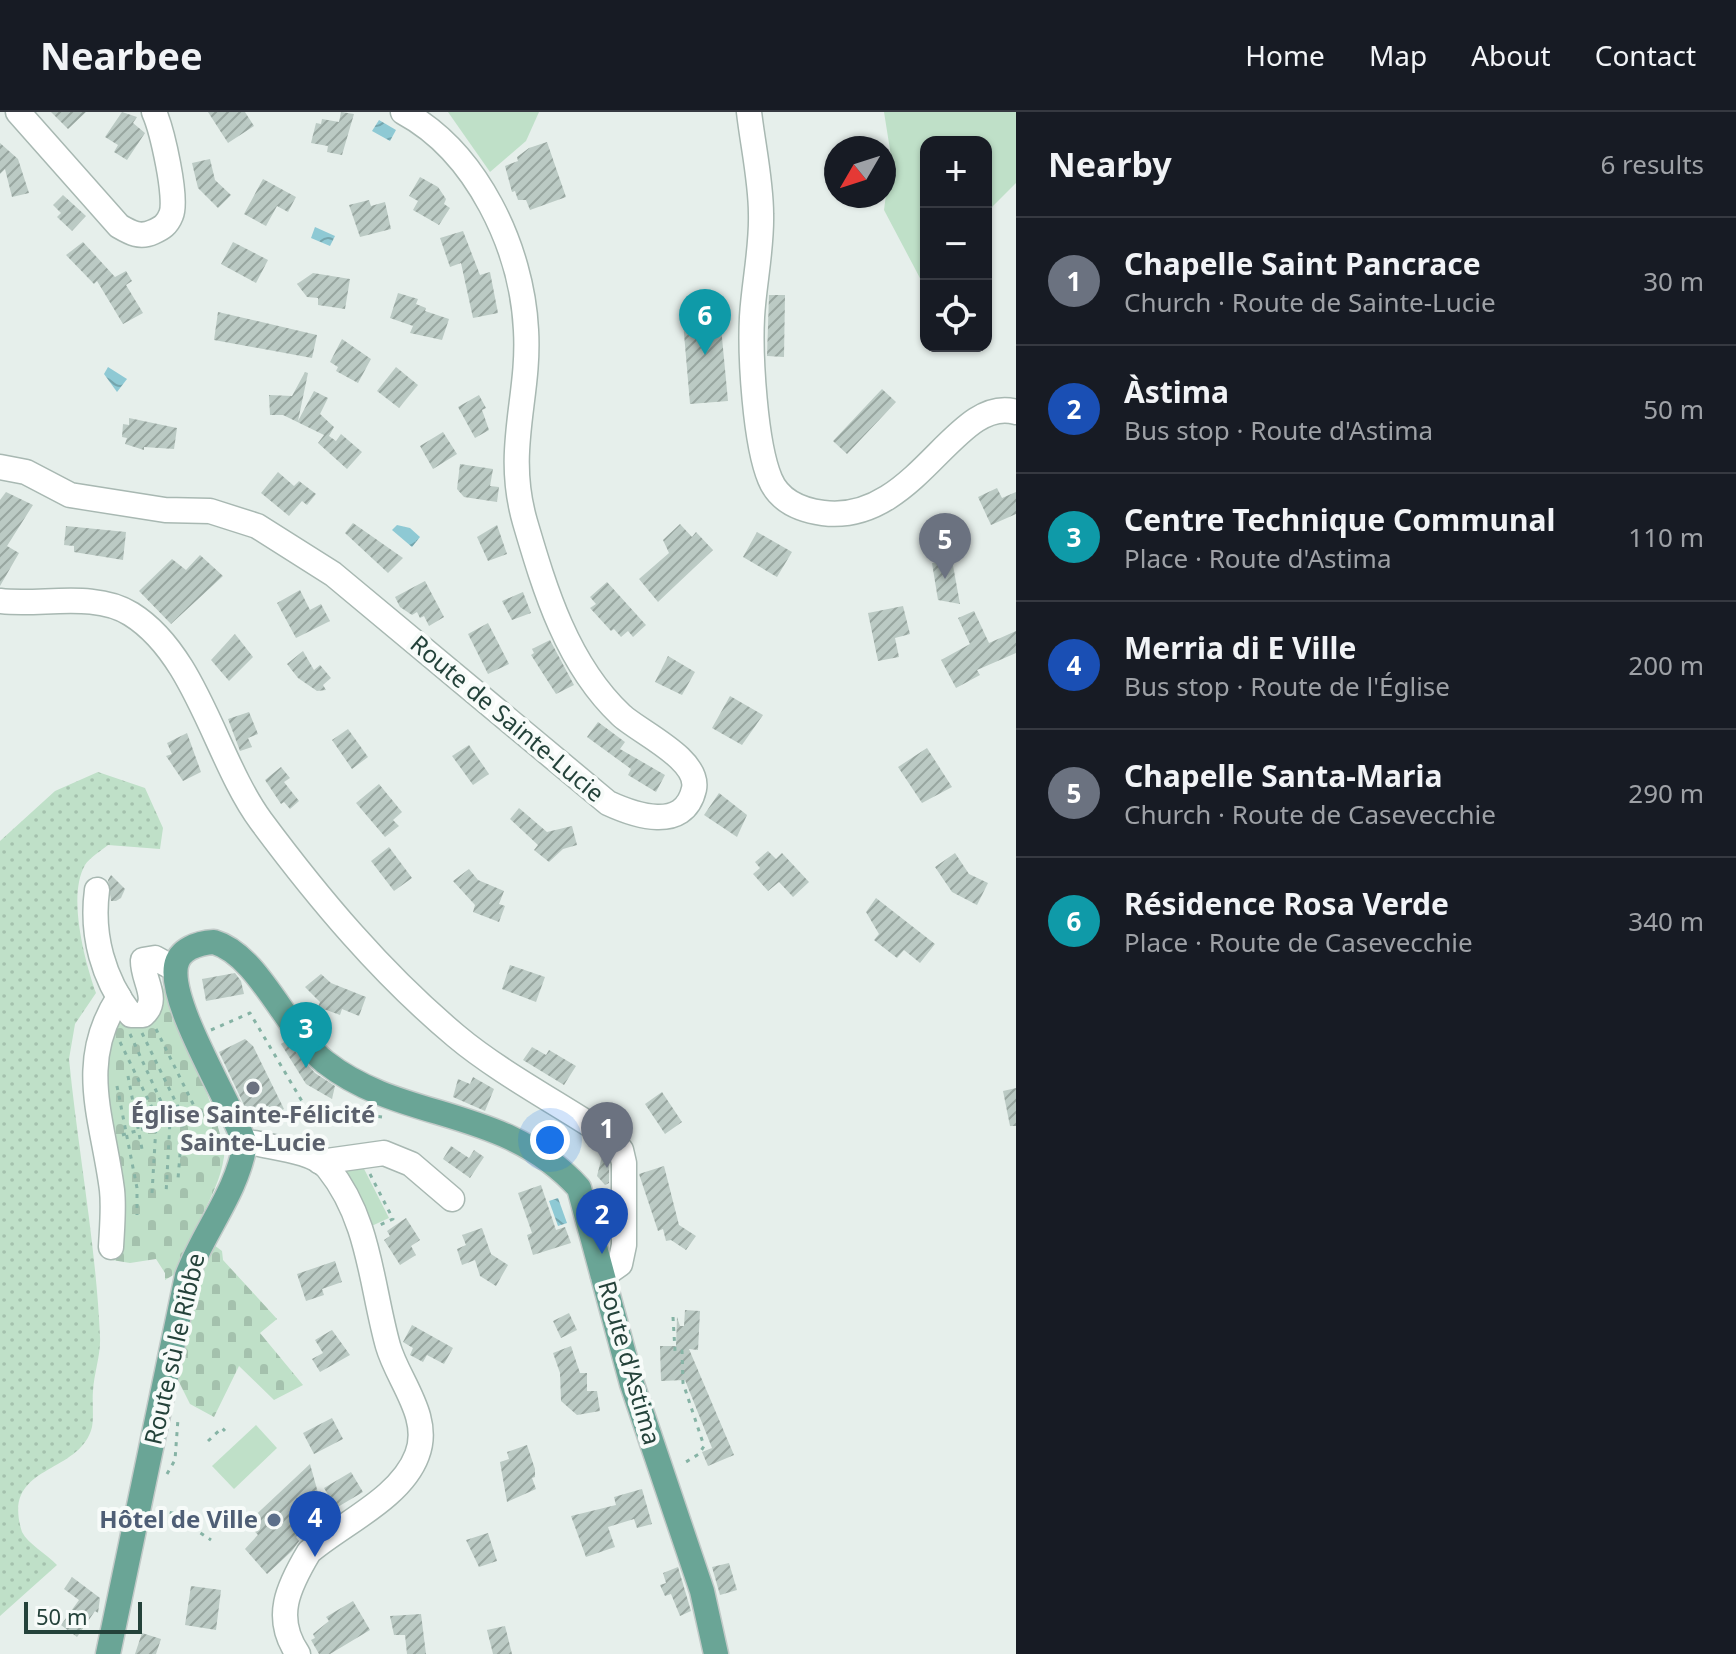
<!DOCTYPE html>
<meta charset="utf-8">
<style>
body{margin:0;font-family:"Noto Sans",sans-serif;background:#242831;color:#f1f3f6}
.controls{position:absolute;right:24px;top:24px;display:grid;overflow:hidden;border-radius:16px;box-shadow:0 2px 6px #0004}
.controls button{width:72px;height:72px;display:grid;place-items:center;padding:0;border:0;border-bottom:2px solid #363941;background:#171b24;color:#f1f3f6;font:40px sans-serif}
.compass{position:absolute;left:824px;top:24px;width:72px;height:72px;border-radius:50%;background:#171b24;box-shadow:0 2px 6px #0004;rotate:231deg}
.scale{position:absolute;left:24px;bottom:20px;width:118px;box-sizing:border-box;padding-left:8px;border:4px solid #24423a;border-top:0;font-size:22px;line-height:28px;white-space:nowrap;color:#24423a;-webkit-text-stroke:6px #f7fbf9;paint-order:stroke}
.you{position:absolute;left:550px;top:1028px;width:28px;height:28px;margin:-20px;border:6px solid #fff;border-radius:50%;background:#1a73e8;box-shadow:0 0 0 12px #1a73e833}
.badge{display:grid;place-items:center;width:52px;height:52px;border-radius:50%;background:#2563eb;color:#fff;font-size:26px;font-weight:700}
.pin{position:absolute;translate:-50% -66px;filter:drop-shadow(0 2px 4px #0008)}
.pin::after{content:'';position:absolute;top:42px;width:28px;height:24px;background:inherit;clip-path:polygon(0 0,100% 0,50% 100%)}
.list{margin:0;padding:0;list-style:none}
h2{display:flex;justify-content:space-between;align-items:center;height:104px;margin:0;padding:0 32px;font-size:34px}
h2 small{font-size:26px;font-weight:400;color:#9ea1a6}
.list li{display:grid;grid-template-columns:52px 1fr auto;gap:24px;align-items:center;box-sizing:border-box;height:128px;padding:0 32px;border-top:2px solid #363941}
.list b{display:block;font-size:30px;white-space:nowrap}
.list p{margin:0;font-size:26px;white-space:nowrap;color:#9ea1a6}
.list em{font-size:26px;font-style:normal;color:#9ea1a6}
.icon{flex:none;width:44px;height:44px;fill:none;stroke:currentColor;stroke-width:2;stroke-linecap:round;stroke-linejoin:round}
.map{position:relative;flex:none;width:1016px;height:1542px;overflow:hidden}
header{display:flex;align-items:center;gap:48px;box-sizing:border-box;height:112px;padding:0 40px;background:#171b24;border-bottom:2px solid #363941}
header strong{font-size:38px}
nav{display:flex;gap:44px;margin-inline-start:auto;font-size:28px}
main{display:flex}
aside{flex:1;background:#171b24}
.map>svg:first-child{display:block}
.grass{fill:url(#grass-dots)}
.cemetery{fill:url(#cemetery-stones)}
.green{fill:#bfe0c8}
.water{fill:url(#water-waves)}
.building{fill:url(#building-hatch)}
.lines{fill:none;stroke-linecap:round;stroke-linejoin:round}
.minor-casing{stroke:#a8b8b2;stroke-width:27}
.major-casing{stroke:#c2cac8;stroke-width:27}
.path{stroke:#86b3a5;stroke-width:3;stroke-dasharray:4 6;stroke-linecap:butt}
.minor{stroke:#fff;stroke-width:24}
.major{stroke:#6aa596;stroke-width:24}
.worship-dot{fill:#6b7280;stroke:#f7fbf9;stroke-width:3}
.service-dot{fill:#5c6f8a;stroke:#f7fbf9;stroke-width:3}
.labels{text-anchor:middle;stroke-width:8;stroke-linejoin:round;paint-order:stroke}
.street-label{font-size:24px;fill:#24423a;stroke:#f7fbf9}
.worship-label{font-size:24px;font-weight:bold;fill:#5b616d;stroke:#f7fbf9}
.service-label{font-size:24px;font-weight:bold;fill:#4e5e75;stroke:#f7fbf9;text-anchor:end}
</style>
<header>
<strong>Nearbee</strong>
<nav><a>Home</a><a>Map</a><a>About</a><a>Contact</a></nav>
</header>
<main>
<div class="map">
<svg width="1016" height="1542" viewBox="0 0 1016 1542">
<defs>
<pattern id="grass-dots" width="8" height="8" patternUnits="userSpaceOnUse" patternTransform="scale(2)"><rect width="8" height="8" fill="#bfe0c8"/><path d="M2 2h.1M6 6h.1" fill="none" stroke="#a4c1ad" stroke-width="1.8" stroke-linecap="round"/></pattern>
<pattern id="cemetery-stones" width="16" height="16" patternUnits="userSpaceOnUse" patternTransform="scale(2)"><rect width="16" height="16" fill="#bfe0c8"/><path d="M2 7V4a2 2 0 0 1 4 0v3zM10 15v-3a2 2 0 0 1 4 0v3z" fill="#a4c1ad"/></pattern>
<pattern id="water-waves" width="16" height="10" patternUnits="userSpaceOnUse" patternTransform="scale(2)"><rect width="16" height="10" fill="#8ec9d4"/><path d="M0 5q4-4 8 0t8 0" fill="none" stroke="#74a5ad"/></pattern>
<pattern id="building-hatch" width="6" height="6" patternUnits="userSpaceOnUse" patternTransform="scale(2)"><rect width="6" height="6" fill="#bbcac4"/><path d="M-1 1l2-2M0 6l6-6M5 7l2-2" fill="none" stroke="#98a6a0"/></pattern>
</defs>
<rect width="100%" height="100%" fill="#e6efeb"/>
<!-- grass -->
<path class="grass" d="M98 660 145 676 163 716 160 737 108 733C102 738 89 746 85 753 67 784 85 850 96 881L75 912 69 947C78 1039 96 1132 100 1225 101 1242 94 1261 93 1279 92 1290 94 1304 92 1315 80 1364 0 1351 22 1420 28 1432 47 1442 57 1453L0 1504V729L55 679Z"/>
<!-- cemetery -->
<g class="cemetery">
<path d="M135 840C139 843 146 847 149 851 166 870 227 1022 224 1045 218 1086 188 1118 180 1159L165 1168V1161L156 1147 130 1151 106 1147 107 1112 83 945 120 897 131 908 149 883 130 851Z"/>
<path d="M214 1133 222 1139 223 1148 277 1207 260 1221 303 1273 274 1288 239 1254 214 1305 190 1292 178 1268 199 1151Z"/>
</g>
<!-- green -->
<g class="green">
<path d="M448 0H539L526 29 490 60Z"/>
<path d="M884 0H1016V71L986 101V30H926V162L921 168 884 98 891 44Z"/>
<path d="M360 1049 389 1106 365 1117 336 1062Z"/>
<path d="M256 1313 277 1336 234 1377 212 1354Z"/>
</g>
<!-- water -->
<g class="water">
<path d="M379 8 396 18 390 29 372 19Z"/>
<path d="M315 115 335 124 330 134 311 126Z"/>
<path d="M108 255 127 267 117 280 104 262Z"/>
<path d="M397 413 410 416 420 425 412 435 392 418Z"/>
<path d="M558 1086 567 1111 558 1114 549 1089Z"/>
</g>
<!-- building -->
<g class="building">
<path d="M51 0H86L68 17Z"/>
<path d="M122 0 137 5 133 11 145 21 127 48 114 40 118 33 105 25Z"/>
<path d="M208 0H245L254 14 228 31Z"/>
<path d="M341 0 354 2 342 43 327 40 328 34 311 31 316 11 321 12 322 7 339 10Z"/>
<path d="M547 30 566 85 530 98 526 88H518L515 79 512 80 505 54 518 49 517 45 529 36Z"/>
<path d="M0 31 18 47 29 81 12 85 5 57 0 62Z"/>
<path d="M210 47 215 68 231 83 218 96 198 76 192 51Z"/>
<path d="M420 65 438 75 446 87 444 92 450 96 439 113 413 98 418 89 409 84Z"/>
<path d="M263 67 296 85 288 100 277 94 266 114 244 102Z"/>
<path d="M63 83 86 104 72 119 57 105 61 101 53 93Z"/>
<path d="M369 88 371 94 385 90 391 117 360 125 349 93Z"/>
<path d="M463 119 480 163 490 160 498 201 473 206 461 151 450 155 440 126Z"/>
<path d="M83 130 115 165 126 159 132 169 126 173 143 201 123 212 97 169 94 172 66 143Z"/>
<path d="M233 130 268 148 256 171 221 152Z"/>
<path d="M313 161 350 167 345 197 318 193V186L307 185 297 172Z"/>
<path d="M398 181 418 187 416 192 426 196 425 199 449 207 442 228 410 221 413 214 390 206Z"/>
<path d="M769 183H785L784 245 767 244Z"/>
<path d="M719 194 728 289 690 292 682 198Z"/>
<path d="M218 200 317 223 312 246 214 228Z"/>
<path d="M342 227 371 247 358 271 336 259 338 255 330 250Z"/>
<path d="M396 255 418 273 399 296 377 279Z"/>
<path d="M305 260 308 261 298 309 314 279 328 286 320 302 334 315 329 324 336 329 341 322 362 340 347 357 318 331 324 323 283 303H270L269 283 292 284Z"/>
<path d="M882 277 896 290 847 342 833 329Z"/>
<path d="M479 283 486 296 482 298 489 318 475 326 458 295Z"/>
<path d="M129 306 177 316 174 337 144 335V338L125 332 127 326 122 325 123 312 129 313Z"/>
<path d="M443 320 457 342 433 357 420 334Z"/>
<path d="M460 352 493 357 490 374 499 375 497 390 464 385 457 377Z"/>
<path d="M278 360 294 374 299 369 316 382 307 393 302 389 289 404 261 381Z"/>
<path d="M997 376 1002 386 1016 380V402L991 413 978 385Z"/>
<path d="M6 380 33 393 7 434 19 441 0 474V388Z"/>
<path d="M353 411 403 446 388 461 345 421Z"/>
<path d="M680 412 692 425 696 420 713 438 658 490 639 467 669 441 663 428Z"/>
<path d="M497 413 507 442 488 449 477 425Z"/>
<path d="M66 414 126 420 123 448 74 440V434L64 433Z"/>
<path d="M757 420 792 440 777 465 743 445Z"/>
<path d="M200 443 223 464 171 512 139 479 172 447 186 458Z"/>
<path d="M952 448 960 492 938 488 932 451Z"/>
<path d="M425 469 444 505 429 514 424 504 420 506 417 500 412 503 400 495 395 485Z"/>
<path d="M607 470 646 513 633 525 628 519 621 525 614 517 611 519 590 496 596 492 590 485Z"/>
<path d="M300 478 310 498 321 492 330 509 296 526 277 491Z"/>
<path d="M523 480 531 501 512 508 502 489Z"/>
<path d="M903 494 910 522 895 526 899 545 878 549 868 501Z"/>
<path d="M974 499 989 531 1016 519V541L977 558 980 563 956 576 941 548 970 532 958 506Z"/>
<path d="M488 511 509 552 488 562 468 522Z"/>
<path d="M235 522 253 545 229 569 211 548Z"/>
<path d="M550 528 574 573 556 582 531 543 534 541 532 537Z"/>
<path d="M303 539 314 558 320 553 331 566 323 573 326 578 317 579 298 566 287 552Z"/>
<path d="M668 544 695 560 682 583 655 570Z"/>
<path d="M730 584 763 603 742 633 712 616Z"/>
<path d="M249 600 258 622 248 626 252 635 240 639 228 607Z"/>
<path d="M598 610 625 630 620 637 665 663 656 680 628 663 631 657 587 625Z"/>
<path d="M348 617 368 645 352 657 332 628Z"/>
<path d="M187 621 201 660 183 669 166 644 172 642 167 631Z"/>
<path d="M469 633 489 662 473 673 452 644Z"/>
<path d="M927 636 952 675 922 691 898 655Z"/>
<path d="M281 655 290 666 284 670 299 689 290 697 284 690 281 692 265 668Z"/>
<path d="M379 672 402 700 393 708 399 714 385 725 356 691Z"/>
<path d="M719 681 747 703 737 725 704 703Z"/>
<path d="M519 696 547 720 572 714 577 733 563 737 549 750 534 738 538 733 510 707Z"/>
<path d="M389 735 412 766 394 779 371 749Z"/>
<path d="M768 739 776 747 782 741 809 770 793 785 779 770 768 779 753 762 760 756 755 750Z"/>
<path d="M955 741 969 762 988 771 977 793 952 780 935 755Z"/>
<path d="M469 757 478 768 504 779 499 792 505 794 499 810 473 800 475 793 453 769Z"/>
<path d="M111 763 125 777 121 786 116 789H111L108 768Z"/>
<path d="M876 786 935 832 920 851 904 838 897 846 874 828 879 822 866 800Z"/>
<path d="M510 853 545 865 536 890 502 877Z"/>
<path d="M235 861 241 869 244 882 206 889 202 867Z"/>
<path d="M321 862 331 871 366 885 359 904 342 897 340 903 318 895 320 890 305 875Z"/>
<path d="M245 927 253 934 284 997 253 1012 219 940Z"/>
<path d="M286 929 315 961 335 974 332 987 306 972 281 932Z"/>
<path d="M532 935 546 943 549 938 576 954 564 973 523 948Z"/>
<path d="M473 965 494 977 485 999 453 985 458 967 470 972Z"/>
<path d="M1016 976V1014H1010L1003 979Z"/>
<path d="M662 980 682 1010 665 1022 645 992Z"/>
<path d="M451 1034 469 1046 474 1038 484 1045 470 1066 443 1047Z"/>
<path d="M602 1044 607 1046 609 1053V1071L605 1073 597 1064Z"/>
<path d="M664 1054 679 1113 696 1124 686 1138 671 1128 666 1129 663 1117 658 1119 639 1062Z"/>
<path d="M541 1073 556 1118 565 1115 571 1131 533 1143 527 1123 532 1121 518 1081Z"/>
<path d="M406 1106 420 1128 411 1134 416 1143 400 1153 384 1128 390 1124 387 1119Z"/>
<path d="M482 1116 491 1142 508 1153 496 1174 480 1164 475 1148 462 1153 457 1137 466 1133 462 1123Z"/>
<path d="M335 1149 342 1170 322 1177 324 1183 306 1189 297 1162Z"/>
<path d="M685 1198 700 1199 698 1238 689 1237 734 1343 708 1354 702 1340 712 1336 685 1268 661 1269 660 1234H676L677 1205 680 1214H684Z"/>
<path d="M569 1201 577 1218 561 1226 553 1209Z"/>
<path d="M412 1213 453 1236 444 1252 427 1243 423 1250 410 1243 413 1236 403 1230Z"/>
<path d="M332 1218 350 1243 320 1260 312 1247 323 1241 315 1228Z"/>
<path d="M571 1234 580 1261H587V1279H597L600 1299 577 1303 561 1289 560 1261 553 1241Z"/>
<path d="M332 1306 343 1327 314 1342 303 1321Z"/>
<path d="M527 1333 535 1357V1365L532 1366 536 1377 507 1390 500 1350 509 1347 507 1340Z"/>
<path d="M310 1352 320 1388 297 1406 308 1415 296 1425 299 1429 292 1439 267 1462 245 1437 258 1423 247 1411Z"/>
<path d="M351 1360 363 1380 336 1396 324 1376Z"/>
<path d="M642 1377 652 1412 637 1416 634 1407 608 1415 615 1435 586 1445 571 1404 616 1393 614 1385Z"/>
<path d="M488 1421 497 1449 479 1455 466 1428Z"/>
<path d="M729 1451 737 1478 720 1483 712 1455Z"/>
<path d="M678 1455 691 1499 680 1504 671 1482 665 1484 660 1473 666 1471 663 1461Z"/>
<path d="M72 1465 100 1486 98 1501 95 1499 77 1525 61 1513 79 1488 64 1477Z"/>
<path d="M191 1474 221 1478 216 1518 185 1513Z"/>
<path d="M353 1489 370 1518 330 1542H319L311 1528 315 1526 313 1522 329 1509 326 1505Z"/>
<path d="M421 1502 426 1542H407L405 1523H394L390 1504Z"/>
<path d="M505 1514 512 1542H493L487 1518Z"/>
<path d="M142 1521 161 1527 156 1542H135Z"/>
</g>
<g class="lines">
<defs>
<g id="minor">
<path d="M18 0 119 114C131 121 140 126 153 120 162 116 167 113 171 103 178 87 162 18 154 0"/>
<path d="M749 0C753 34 761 69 761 102 762 136 754 171 752 205 750 244 755 331 770 367 779 389 801 398 823 401 916 413 955 282 1016 300"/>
<path d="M0 355 26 360 70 383 165 398 210 399 257 414 333 462 608 691C634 703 684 721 694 677 700 647 639 620 621 603 567 552 545 478 525 410 504 337 530 286 526 218 522 136 477 40 403 0"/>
<path d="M0 489C41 494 95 479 131 502 197 543 216 648 261 709 319 787 382 862 456 924 500 961 563 994 612 1027L621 1038 624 1051V1133L620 1152 603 1164"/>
<path d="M97 778C91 823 103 867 131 903H143C161 887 142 868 143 848L155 846 175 857"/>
<path d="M245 1032 254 1031C275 1036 314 1039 328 1056 370 1108 371 1173 388 1234 398 1269 432 1305 417 1343 401 1386 343 1411 309 1440 288 1475 273 1506 298 1542"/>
<path d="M320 1050 384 1041 411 1052 452 1087"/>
<path d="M111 1135C112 1116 114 1096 112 1078 103 1007 76 951 119 885"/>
</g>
<path id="major" d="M108 1542 187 1164C204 1118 237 1081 245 1032 230 989 169 893 176 854 179 837 198 831 214 830 259 843 287 920 325 950 403 1011 504 993 579 1076L632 1272 702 1479 716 1542"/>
</defs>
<!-- minor casing -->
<use href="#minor" class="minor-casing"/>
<!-- major casing -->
<use href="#major" class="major-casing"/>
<!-- path -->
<g class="path">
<path d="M156 917 197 1000"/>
<path d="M211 918 250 901 306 996"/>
<path d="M142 921 183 1005 178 1067"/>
<path d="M130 922 170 1009 166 1082"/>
<path d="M120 930 160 1012"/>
<path d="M128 964 142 1037"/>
<path d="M117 974 137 1076V1103"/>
<path d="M122 1023 207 999"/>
<path d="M310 1023 306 996 382 1005"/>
<path d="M370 1062 393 1107 380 1113"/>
<path d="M152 1081 156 1014"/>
<path d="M673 1205 675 1239H682L683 1271 704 1334 699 1342 681 1353"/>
<path d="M208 1329 222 1316 225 1319"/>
<path d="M167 1362 175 1348 178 1307"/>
<path d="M160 1398 189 1405 196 1418 211 1428"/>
</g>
<!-- minor -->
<use href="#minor" class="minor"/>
<!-- major -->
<use href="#major" class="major"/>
</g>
<!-- markers -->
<circle class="worship-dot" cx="253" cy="976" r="8"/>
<circle class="service-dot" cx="274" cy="1408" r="8"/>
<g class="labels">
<!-- street labels -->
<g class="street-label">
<text transform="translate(507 607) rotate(40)" y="8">Route de Sainte-Lucie</text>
<text transform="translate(175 1237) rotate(-77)" y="8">Route sù le Ribbe</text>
<text transform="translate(629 1251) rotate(74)" y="8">Route d'Astima</text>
</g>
<!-- worship labels -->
<g class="worship-label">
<text x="253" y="1011">Église Sainte-Félicité<tspan x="253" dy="28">Sainte-Lucie</tspan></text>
</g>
<!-- service labels -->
<g class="service-label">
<text x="258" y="1416">Hôtel de Ville</text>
</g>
</g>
</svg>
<div class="controls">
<button>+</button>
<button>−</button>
<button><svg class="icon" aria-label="locate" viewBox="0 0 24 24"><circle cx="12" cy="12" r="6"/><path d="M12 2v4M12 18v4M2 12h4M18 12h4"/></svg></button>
</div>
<svg class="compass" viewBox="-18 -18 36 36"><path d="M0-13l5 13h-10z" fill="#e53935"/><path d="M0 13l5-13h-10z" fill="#9ea1a6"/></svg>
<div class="scale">50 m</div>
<div class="you"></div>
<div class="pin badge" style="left:607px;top:1056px;background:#6b7280">1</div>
<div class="pin badge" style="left:602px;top:1142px;background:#1a4fb4">2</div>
<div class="pin badge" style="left:306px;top:956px;background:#0f9aa8">3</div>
<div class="pin badge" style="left:315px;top:1445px;background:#1a4fb4">4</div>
<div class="pin badge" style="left:945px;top:467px;background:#6b7280">5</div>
<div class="pin badge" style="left:705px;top:243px;background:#0f9aa8">6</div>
</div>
<aside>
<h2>Nearby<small>6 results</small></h2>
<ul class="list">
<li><span class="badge" style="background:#6b7280">1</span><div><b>Chapelle Saint Pancrace</b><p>Church · Route de Sainte-Lucie</p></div><em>30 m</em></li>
<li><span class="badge" style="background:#1a4fb4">2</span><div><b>Àstima</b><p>Bus stop · Route d'Astima</p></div><em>50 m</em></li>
<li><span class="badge" style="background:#0f9aa8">3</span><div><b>Centre Technique Communal</b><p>Place · Route d'Astima</p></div><em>110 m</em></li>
<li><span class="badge" style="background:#1a4fb4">4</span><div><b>Merria di E Ville</b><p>Bus stop · Route de l'Église</p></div><em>200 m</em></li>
<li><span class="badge" style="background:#6b7280">5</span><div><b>Chapelle Santa-Maria</b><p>Church · Route de Casevecchie</p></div><em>290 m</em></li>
<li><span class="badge" style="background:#0f9aa8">6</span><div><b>Résidence Rosa Verde</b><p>Place · Route de Casevecchie</p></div><em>340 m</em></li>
</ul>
</aside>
</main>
